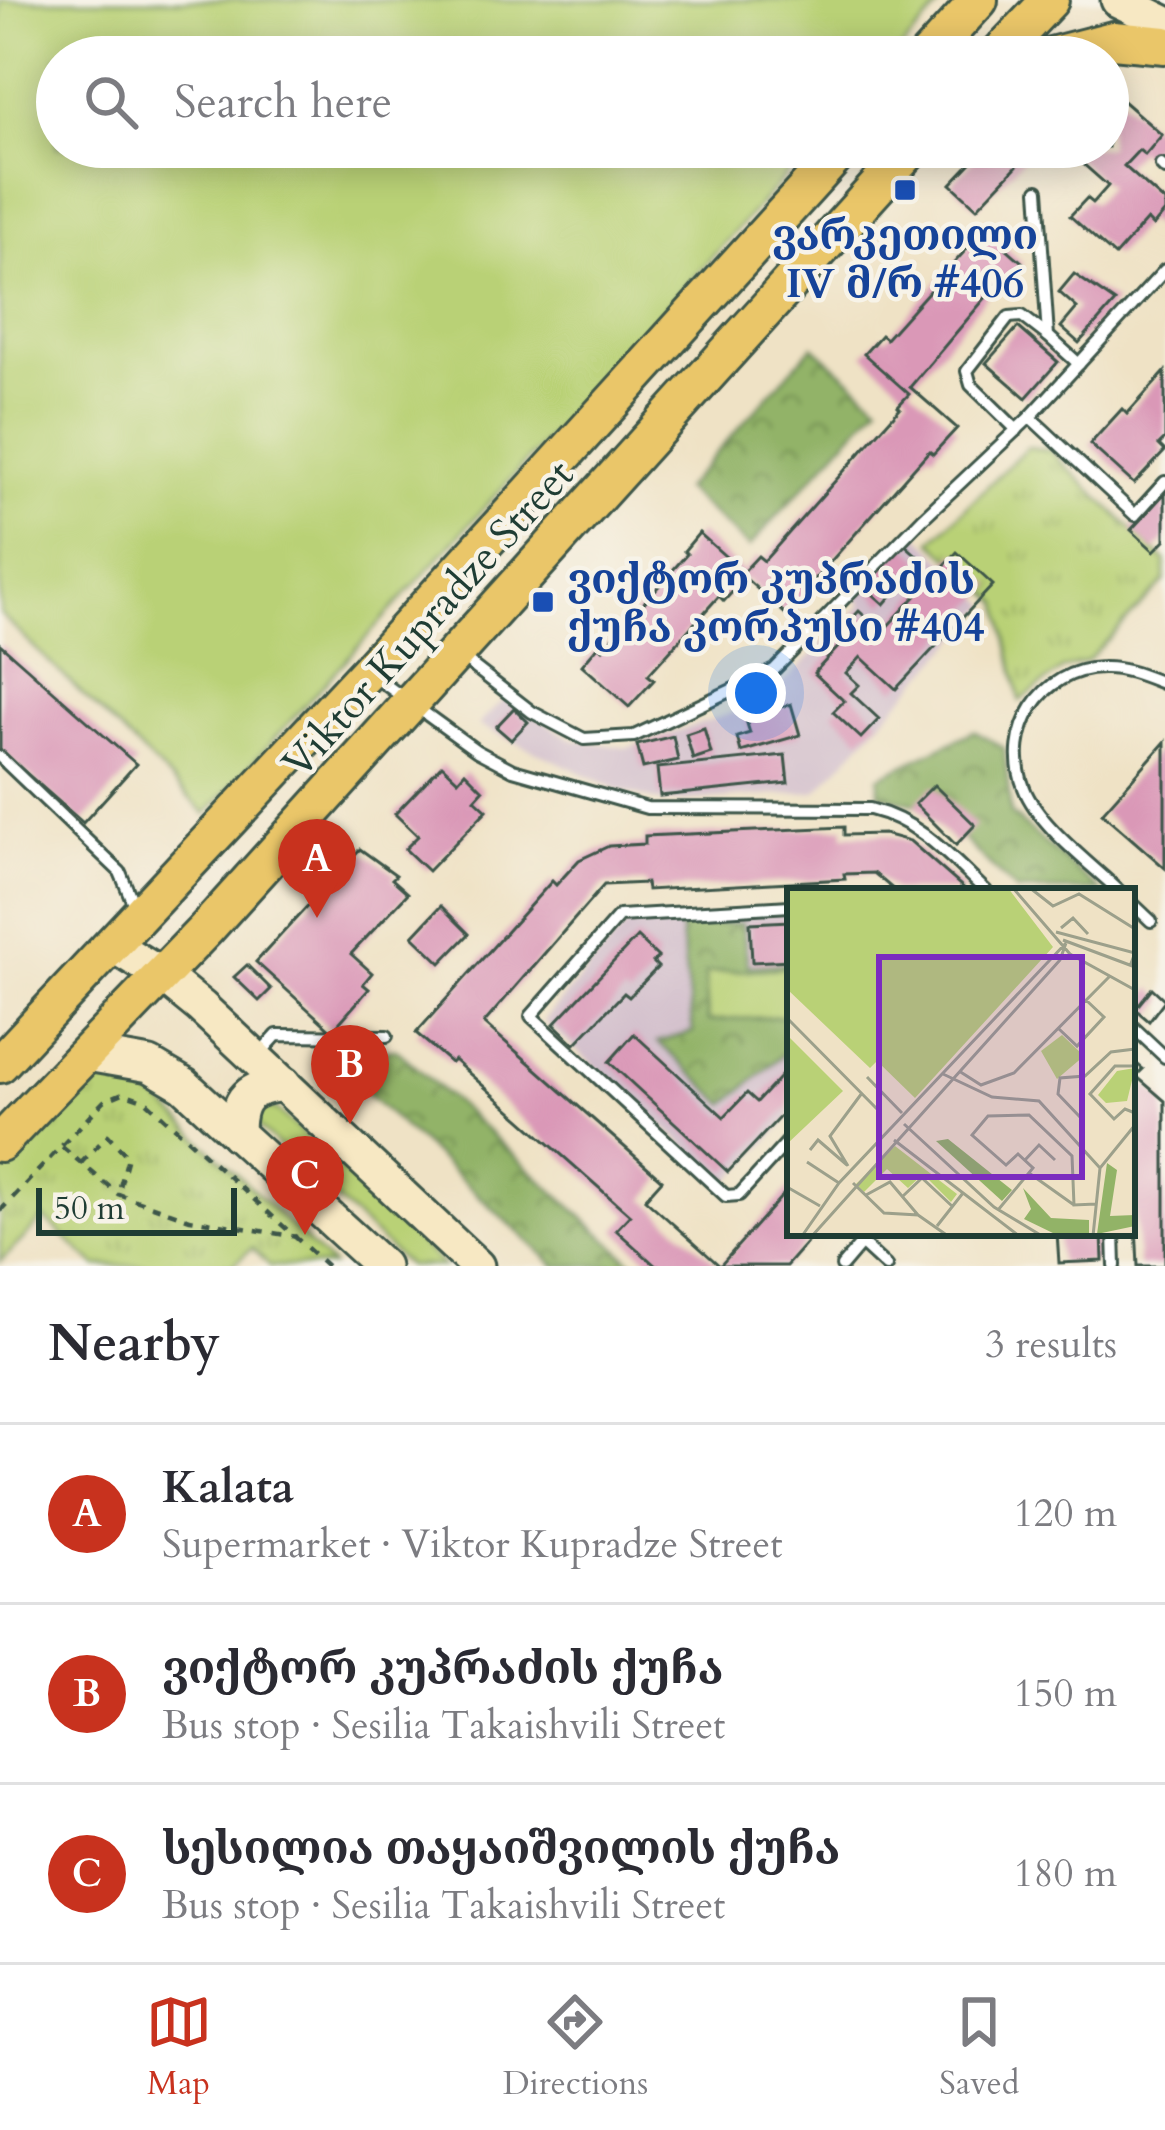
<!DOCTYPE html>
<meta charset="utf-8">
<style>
body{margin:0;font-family:Cardo,"Noto Serif Georgian",serif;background:#f2f2f3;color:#2b2b33}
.scale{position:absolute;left:36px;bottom:30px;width:201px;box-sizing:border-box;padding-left:12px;border:6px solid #1f3d34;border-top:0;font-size:33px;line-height:42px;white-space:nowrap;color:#1f3d34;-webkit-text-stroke:9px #f7f3e8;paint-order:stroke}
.you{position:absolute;left:756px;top:693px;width:42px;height:42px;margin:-30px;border:9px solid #fff;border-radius:50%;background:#1a73e8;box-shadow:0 0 0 18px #1a73e833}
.badge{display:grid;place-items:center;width:78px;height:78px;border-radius:50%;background:#c8321e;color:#fff;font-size:39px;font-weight:700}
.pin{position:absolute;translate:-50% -99px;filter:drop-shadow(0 3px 6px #0008)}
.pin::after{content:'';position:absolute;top:63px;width:42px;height:36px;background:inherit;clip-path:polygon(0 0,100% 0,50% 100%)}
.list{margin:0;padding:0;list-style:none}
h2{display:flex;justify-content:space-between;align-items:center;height:156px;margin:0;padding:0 48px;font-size:51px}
h2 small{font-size:39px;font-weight:400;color:#7c7c81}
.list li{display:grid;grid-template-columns:78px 1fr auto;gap:36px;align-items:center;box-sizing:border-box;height:180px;padding:0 48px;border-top:3px solid #e1e1e2}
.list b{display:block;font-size:45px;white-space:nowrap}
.list p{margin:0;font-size:39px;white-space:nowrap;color:#7c7c81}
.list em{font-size:39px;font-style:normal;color:#7c7c81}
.icon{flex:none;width:66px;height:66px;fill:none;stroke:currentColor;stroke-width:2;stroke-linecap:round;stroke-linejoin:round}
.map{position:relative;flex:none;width:1165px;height:1266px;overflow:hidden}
.search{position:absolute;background:#fff;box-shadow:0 6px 30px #0003;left:36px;right:36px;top:36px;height:132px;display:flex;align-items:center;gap:30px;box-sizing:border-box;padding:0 42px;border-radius:66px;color:#7c7c81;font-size:45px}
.sheet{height:696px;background:#fff}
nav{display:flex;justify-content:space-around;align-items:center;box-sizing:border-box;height:168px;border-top:3px solid #e1e1e2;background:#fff;font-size:33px;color:#7c7c81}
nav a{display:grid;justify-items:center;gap:6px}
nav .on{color:#c8321e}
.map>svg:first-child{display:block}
.industrial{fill:#d1bdcb}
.grass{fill:#b9d176;stroke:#6c8755;stroke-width:3}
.forest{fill:url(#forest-crowns);stroke:#58784e;stroke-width:3}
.park{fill:url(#park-tufts);stroke:#6c8755;stroke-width:3}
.building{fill:#da98b7}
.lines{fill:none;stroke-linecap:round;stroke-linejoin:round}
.lane-casing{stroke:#3e564a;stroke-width:16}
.secondary-casing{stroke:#3e564a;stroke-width:39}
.primary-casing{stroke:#3e564a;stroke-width:42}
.path{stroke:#3e564a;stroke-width:4.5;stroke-dasharray:9 9;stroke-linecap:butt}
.lane{stroke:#fff;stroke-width:10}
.secondary{stroke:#f7e8c3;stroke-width:33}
.primary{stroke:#eac669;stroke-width:36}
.transit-dot{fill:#1a4fb4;stroke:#f7f3e8;stroke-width:4.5}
.labels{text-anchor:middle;stroke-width:9;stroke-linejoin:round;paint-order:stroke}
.transit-label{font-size:42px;font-weight:bold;fill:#164399;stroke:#f7f3e8}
.street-label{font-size:42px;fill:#1f3d34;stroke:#f7f3e8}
.inset-road{fill:none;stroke:#9ca08b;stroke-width:3}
.view{fill:#7b2cbf;fill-opacity:0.15;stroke:#7b2cbf;stroke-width:6}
.inset-edge{fill:none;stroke:#1f3d34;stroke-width:6}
</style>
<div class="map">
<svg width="1165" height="1266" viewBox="0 0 1165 1266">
<defs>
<pattern id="forest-crowns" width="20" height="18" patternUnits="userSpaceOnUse" patternTransform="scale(3)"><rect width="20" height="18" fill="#92b367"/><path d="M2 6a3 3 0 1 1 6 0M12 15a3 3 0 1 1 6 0" fill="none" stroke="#779356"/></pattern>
<pattern id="park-tufts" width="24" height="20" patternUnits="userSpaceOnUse" patternTransform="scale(3)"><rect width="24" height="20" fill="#b9d176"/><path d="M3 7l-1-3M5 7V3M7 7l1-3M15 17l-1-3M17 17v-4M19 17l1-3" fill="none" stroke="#9fb467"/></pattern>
</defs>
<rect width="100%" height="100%" fill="#f7f3e8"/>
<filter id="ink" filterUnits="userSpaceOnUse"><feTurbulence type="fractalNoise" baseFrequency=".00833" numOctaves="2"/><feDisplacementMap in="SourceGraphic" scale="24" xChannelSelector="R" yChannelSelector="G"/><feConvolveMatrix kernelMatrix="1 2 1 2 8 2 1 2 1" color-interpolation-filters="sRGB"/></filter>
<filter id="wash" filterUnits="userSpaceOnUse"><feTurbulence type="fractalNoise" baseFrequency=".004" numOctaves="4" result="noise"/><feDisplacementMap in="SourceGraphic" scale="48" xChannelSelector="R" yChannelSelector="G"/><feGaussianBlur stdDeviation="2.7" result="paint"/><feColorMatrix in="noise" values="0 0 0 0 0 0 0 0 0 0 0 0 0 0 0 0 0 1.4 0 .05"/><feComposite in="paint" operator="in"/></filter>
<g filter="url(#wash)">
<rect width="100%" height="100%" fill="#efe2c5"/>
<!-- industrial -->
<g class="industrial">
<path d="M915 531 989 605 816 792 664 803 619 790 478 725 505 698 572 739 627 748 765 702 862 604 854 596Z"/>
<path d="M790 912V1118L728 1183 543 1021 627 925Z"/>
</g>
<!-- grass -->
<g class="grass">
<path d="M0 0H946L894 57H57V147H812L206 814 0 614Z"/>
<path d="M790 967V1016L708 1021 704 973Z"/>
<path d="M267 1108 277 1110 444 1266H408L255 1124 258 1114Z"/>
</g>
<!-- forest -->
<g class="forest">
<path d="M813 346 879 404 749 547 684 489Z"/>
<path d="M974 731 1004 748 1011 814 1100 891H1016L932 808 879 794V777Z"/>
<path d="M742 923 748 966 790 963V967L705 973 708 1021 790 1016V1048L726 1104 658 1042 693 1032 680 926Z"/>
<path d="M396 1049 637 1266H556L326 1056Z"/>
</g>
<!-- park -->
<g class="park">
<path d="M1027 447 1049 450 1165 561V581L1087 661 1063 669 1020 701 1000 603 932 541Z"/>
<path d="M114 1076 151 1092 332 1266H270L252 1248 232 1266H96L44 1218 0 1262V1173L91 1084Z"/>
</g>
<g id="blocks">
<!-- building -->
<g class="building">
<path d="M1116 95 1162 135 1145 155 1139 150 1124 166 1165 202V212L1153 226 1147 220 1115 256 1070 216 1087 198 1093 203 1108 186 1064 147H1108V105Z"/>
<path d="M986 147H1027L1031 151 977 208 951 184Z"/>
<path d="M983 221 1008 243 1005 247 1023 263 1002 287 998 283 910 387 957 428 933 454 929 451 808 587 812 590 789 617 745 578 724 601 719 596 648 675 654 680 629 707 582 665 599 645 603 649 687 554 684 551 699 533 743 572 758 556 764 561 900 408 898 406 909 394 864 354 881 335 886 339 973 242 968 238Z"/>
<path d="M1074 274 1115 302 1079 343 1061 327 1077 308 1059 292Z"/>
<path d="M1018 327 1058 362 1026 398 986 363Z"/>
<path d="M1165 372V439L1159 445 1165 451 1134 484 1090 444 1122 409 1127 414Z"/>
<path d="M1165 493V540L1154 551 1131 530Z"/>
<path d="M903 543 922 560 884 604 865 587Z"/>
<path d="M957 552 993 585 896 689 861 657 846 673 859 685 851 693 879 719 861 738 833 712 844 701 814 673 844 641 837 634 859 611 882 632Z"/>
<path d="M0 644 136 764 83 823 0 750Z"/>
<path d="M791 704 800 735 741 752 737 737 750 733 745 717Z"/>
<path d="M514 708 528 722 511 740 496 727Z"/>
<path d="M704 728 711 753 693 759 686 734Z"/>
<path d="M673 736 678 760 643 768 637 745Z"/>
<path d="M1165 742V868L1102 813Z"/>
<path d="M785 755 788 783 660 796 657 768Z"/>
<path d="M442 765 458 780 465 772 483 790 475 799 487 810 428 871 405 849 418 836 395 814Z"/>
<path d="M934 785 975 825 956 845 915 804Z"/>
<path d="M844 827V835L884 834 910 841 967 891H895L874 873 844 874 845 879 647 890 646 883 604 885 484 1023 662 1180 645 1199 720 1266 790 1187V1233H815L786 1266H656L616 1230 630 1215 454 1060 451 1063 416 1033 552 881 556 885 579 860 609 846 645 844V836Z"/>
<path d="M360 849 396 875 392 879 408 893 351 954 372 973 363 984 369 989 332 1031 256 962Z"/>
<path d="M441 906 469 934 441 963 413 936Z"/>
<path d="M790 921V960L752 962 750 923Z"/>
<path d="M637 937 658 957 653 962 658 967 629 997 624 993 575 1044 554 1024Z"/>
<path d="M247 965 271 989 259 1001 234 977Z"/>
<path d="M1152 988 1165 1000 1149 1021 1135 1009Z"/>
<path d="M634 1034 724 1117 747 1093 757 1102 790 1066V1106L728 1172 609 1062Z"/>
<path d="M1132 1060 1143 1069 1136 1076 1165 1101V1266H1138L1133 1163 1138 1162 1137 1128 1132 1124Z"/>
<path d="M1057 1233H1102L1103 1261 1059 1263Z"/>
</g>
</g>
</g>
<g filter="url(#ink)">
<use href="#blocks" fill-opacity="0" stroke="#3e564a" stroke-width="3"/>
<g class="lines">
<defs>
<g id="lane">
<path d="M1161 165 1165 169"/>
<path d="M1038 190 1048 336 1079 364"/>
<path d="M1030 417 1135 515 1165 482"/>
<path d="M1017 430 971 385 967 371 1009 317 1022 316 1048 336"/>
<path d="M460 656 532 712 584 739 634 736 774 670 922 519 1030 417 1165 270"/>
<path d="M375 677 477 751 513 770 647 808 870 809C920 821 950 857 986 891"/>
<path d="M0 757 120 872 136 910"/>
<path d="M1119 891C1091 864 1038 825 1024 788 1002 732 1041 669 1102 668 1124 667 1144 676 1165 684"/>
<path d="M1132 903 1151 921"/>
<path d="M790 906 619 916 531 1016 726 1196 739 1195 790 1139"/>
<path d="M1132 1026 1165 1057"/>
<path d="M258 1056 277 1035 387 1036"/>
<path d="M1114 1233 1115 1266"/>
<path d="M861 1243 886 1266"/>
<path d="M842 1266 870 1233"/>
</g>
<g id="secondary">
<path d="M1118 0 1165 23"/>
<path d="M114 946 163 976 201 1007 477 1266"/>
<path d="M87 1054 150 1065 184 1085 382 1266"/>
<path d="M237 1134C237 1097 248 1088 284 1084"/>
</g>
<g id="primary">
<path d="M927 57 979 0"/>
<path d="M996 57 1050 0"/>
<path d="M1047 57 1113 40 1165 45"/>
<path d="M0 1064 367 672 844 147"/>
<path d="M0 1143 207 928 913 147"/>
</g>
</defs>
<!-- lane casing -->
<use href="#lane" class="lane-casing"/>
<!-- secondary casing -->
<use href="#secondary" class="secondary-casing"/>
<!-- primary casing -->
<use href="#primary" class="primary-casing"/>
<!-- path -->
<g class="path">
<path d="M62 1147 118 1194 190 1219 297 1237"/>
<path d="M81 1163 108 1135 128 1157 118 1194"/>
<path d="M0 1211 104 1101 123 1093 146 1101 327 1266"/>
</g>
<!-- lane -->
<use href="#lane" class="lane"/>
<!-- secondary -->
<use href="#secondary" class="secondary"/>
<!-- primary -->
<use href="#primary" class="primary"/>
</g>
</g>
<!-- markers -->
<g class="transit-dot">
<rect x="893" y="178" width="24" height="24" rx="6"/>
<rect x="531" y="590" width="24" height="24" rx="6"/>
</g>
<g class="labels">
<!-- transit labels -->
<g class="transit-label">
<text x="905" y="249">ვარკეთილი<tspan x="905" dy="48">IV მ/რ #406</tspan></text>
<text x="567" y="593" text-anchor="start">ვიქტორ კუპრაძის<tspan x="567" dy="48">ქუჩა კორპუსი #404</tspan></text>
</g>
<!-- street labels -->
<g class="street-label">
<text transform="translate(427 618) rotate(-48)" y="15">Viktor Kupradze Street</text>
</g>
</g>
<!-- overview -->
<g transform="translate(787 888)">
<rect width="348" height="348" fill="#efe2c5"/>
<path d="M0 0H221L266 59 128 210 90 173 83 180 0 101ZM0 147 56 203 0 256Z" fill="#b9d176"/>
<path d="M161 251 225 302 215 313 149 253ZM320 275 330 282 323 328 348 327V338L310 346ZM236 300 264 330 302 332V348L270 347 237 331 244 321Z" fill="#92b367"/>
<path d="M275 147 297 168 270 191 254 163ZM348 180 340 213 319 215 311 207 330 183ZM108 258 170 306 164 314 136 286 121 300 100 281 77 304 69 296Z" fill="#b9d176"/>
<path class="inset-road" d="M226 0 283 66 348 102M243 0 266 18 292 6 348 41M274 40 286 30 301 46M269 44 348 65 343 78M276 52 348 79M0 130 92 223M272 141 290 158 317 129 299 112M348 178H328L303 206 327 231 338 221 348 225M172 183 194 197 227 185 322 89M156 186 205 209 252 213 313 280M80 189 115 225M293 229 271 206 273 190 298 188 324 164 348 161M117 236 207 319 255 348M107 252 232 348M23 262 31 252 60 277M238 272 252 257 268 272M20 274 52 295M61 278 43 248 75 205M242 285 287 317M66 295 97 325 131 327 161 348M0 299 33 318M79 307 103 294 131 327M116 308 135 290 166 319M211 322 246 280 231 266 219 277 185 247 201 228 242 227 285 268 287 317 309 316M150 338 176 305M15 348 52 295 279 55M25 348 273 72 279 55M306 348 313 280 348 237"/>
<path class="view" d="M92 69H295V289H92Z"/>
<rect width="348" height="348" class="inset-edge"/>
</g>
</svg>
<div class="scale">50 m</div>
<div class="you"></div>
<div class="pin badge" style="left:317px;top:918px">A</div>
<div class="pin badge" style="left:350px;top:1124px">B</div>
<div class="pin badge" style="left:305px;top:1235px">C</div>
<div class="search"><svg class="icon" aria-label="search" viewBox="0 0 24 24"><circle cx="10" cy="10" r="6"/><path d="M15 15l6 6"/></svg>Search here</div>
</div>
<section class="sheet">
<h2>Nearby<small>3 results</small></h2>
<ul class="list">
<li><span class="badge">A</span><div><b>Kalata</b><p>Supermarket · Viktor Kupradze Street</p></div><em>120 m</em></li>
<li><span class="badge">B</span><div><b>ვიქტორ კუპრაძის ქუჩა</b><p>Bus stop · Sesilia Takaishvili Street</p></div><em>150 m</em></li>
<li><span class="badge">C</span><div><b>სესილია თაყაიშვილის ქუჩა</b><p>Bus stop · Sesilia Takaishvili Street</p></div><em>180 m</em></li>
</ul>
</section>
<nav>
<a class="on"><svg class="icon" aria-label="map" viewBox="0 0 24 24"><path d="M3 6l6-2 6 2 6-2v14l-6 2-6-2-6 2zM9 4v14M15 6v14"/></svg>Map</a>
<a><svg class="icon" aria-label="directions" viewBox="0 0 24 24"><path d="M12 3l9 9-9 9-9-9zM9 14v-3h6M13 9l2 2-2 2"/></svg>Directions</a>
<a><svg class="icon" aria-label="saved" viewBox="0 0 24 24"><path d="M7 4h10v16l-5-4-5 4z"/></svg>Saved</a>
</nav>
